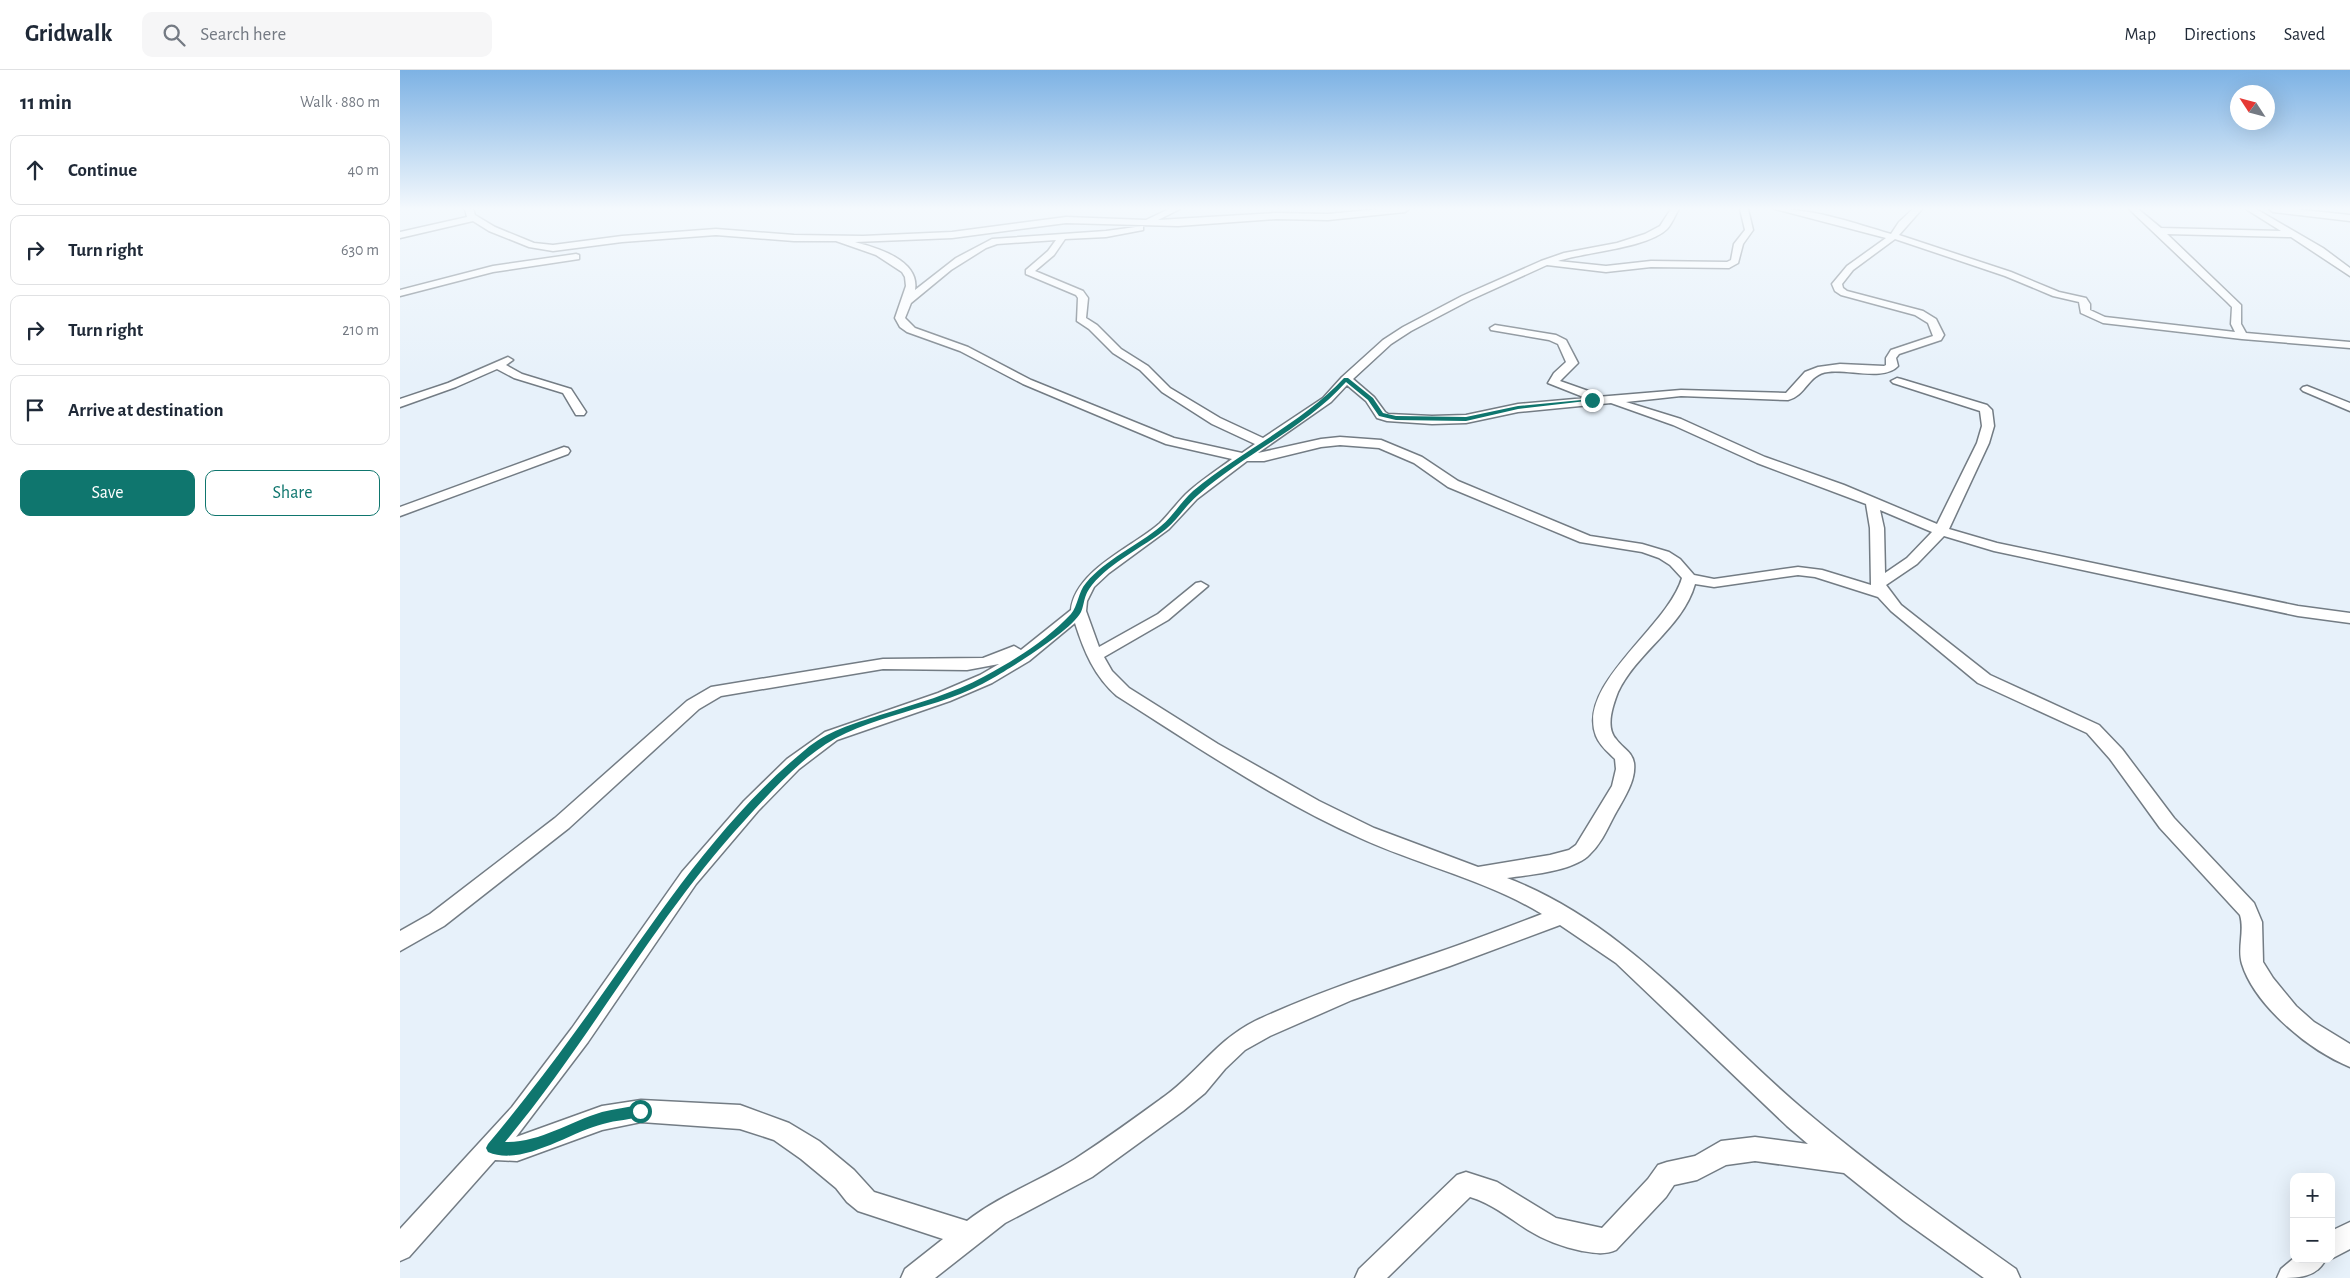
<!DOCTYPE html>
<meta charset="utf-8">
<style>
body{margin:0;font-family:"Alegreya Sans",sans-serif;background:#f6f6f7;color:#1f2937}
.controls{position:absolute;right:15px;bottom:15px;display:grid;overflow:hidden;border-radius:10px;box-shadow:0 5px 20px #0002}
.controls button{width:45px;height:45px;display:grid;place-items:center;padding:0;border:0;border-bottom:1px solid #e0e1e3;background:#fff;color:#1f2937;font:25px sans-serif}
.compass{position:absolute;left:1830px;top:15px;width:45px;height:45px;border-radius:50%;background:#fff;box-shadow:0 5px 20px #0002;rotate:306deg}
.stop{position:absolute;width:15px;height:15px;margin:-11px;border:4px solid #0f766e;border-radius:50%;background:#fff}
.stop.end{background:#0f766e;border-color:#fff;box-shadow:0 1px 5px #0008}
.list{margin:0;padding:0;list-style:none}
h2{display:flex;justify-content:space-between;align-items:center;height:65px;margin:0;padding:0 20px;font-size:21px}
h2 small{font-size:16px;font-weight:400;color:#747a83}
.list li{display:grid;grid-template-columns:32px 1fr auto;gap:15px;align-items:center;box-sizing:border-box;height:70px;margin:0 10px 10px;padding:0 10px;border:1px solid #e0e1e3;border-radius:10px}
.list b{display:block;font-size:19px;white-space:nowrap}
.list em{font-size:16px;font-style:normal;color:#747a83}
.actions{display:flex;gap:10px;padding:15px 20px}
.actions a{flex:1;padding:11px 0;border:1px solid #0f766e;border-radius:10px;text-align:center;font-size:18px;color:#0f766e}
.actions .main{background:#0f766e;color:#fff}
.icon{flex:none;width:28px;height:28px;fill:none;stroke:currentColor;stroke-width:2;stroke-linecap:round;stroke-linejoin:round}
.map{position:relative;flex:none;width:1950px;height:1208px;overflow:hidden}
header{display:flex;align-items:center;gap:30px;box-sizing:border-box;height:70px;padding:0 25px;background:#fff;border-bottom:1px solid #e0e1e3}
header strong{font-size:24px}
nav{display:flex;gap:28px;margin-inline-start:auto;font-size:18px}
.search{width:350px;height:45px;background:#f6f6f7;display:flex;align-items:center;gap:12px;box-sizing:border-box;padding:0 18px;border-radius:10px;color:#747a83;font-size:19px}
main{display:flex}
aside{flex:1;background:#fff}
.map>svg:first-child{display:block}
.lines{fill:none;stroke-linecap:round;stroke-linejoin:round}
.minor-casing{stroke:#737c84;stroke-width:3}
.minor{fill:#fff;fill-rule:evenodd}
.route{fill:#0f766e}
</style>
<header>
<strong>Gridwalk</strong>
<div class="search"><svg class="icon" aria-label="search" viewBox="0 0 24 24"><circle cx="10" cy="10" r="6"/><path d="M15 15l6 6"/></svg>Search here</div>
<nav><a>Map</a><a>Directions</a><a>Saved</a></nav>
</header>
<main>
<aside>
<h2>11 min<small>Walk · 880 m</small></h2>
<ul class="list">
<li><svg class="icon" aria-label="ahead" viewBox="0 0 24 24"><path d="M12 20V5M6 11l6-6 6 6"/></svg><div><b>Continue</b></div><em>40 m</em></li>
<li><svg class="icon" aria-label="right" viewBox="0 0 24 24"><path d="M7 20v-9h11M14 6l5 5-5 5"/></svg><div><b>Turn right</b></div><em>630 m</em></li>
<li><svg class="icon" aria-label="right" viewBox="0 0 24 24"><path d="M7 20v-9h11M14 6l5 5-5 5"/></svg><div><b>Turn right</b></div><em>210 m</em></li>
<li><svg class="icon" aria-label="arrive" viewBox="0 0 24 24"><path d="M6 21V4h12l-3 4 3 4H6"/></svg><div><b>Arrive at destination</b></div></li>
</ul>
<div class="actions"><a class="main">Save</a><a>Share</a></div>
</aside>
<div class="map">
<svg width="1950" height="1208" viewBox="0 0 1950 1208">
<rect width="100%" height="100%" fill="#e7f1fa"/>
<g class="lines">
<defs>
<g id="minor">
<path d="M65 139H73L75 145 95 157 134 173 153 175 222 166 316 159 394 165 463 166 552 162 666 147 746 150 769 139H780L758 150 876 143 928 144 981 139H1009L1005 142 928 150 876 149 778 156 666 153 552 168 455 172C477 178 520 190 515 220L556 188 592 169 706 161 743 156V160L706 167 665 169 654 185 635 201 683 221 688 228 686 248 697 255 721 279 748 296 770 318 820 348 863 368 923 328 942 307 983 270 1003 257 1062 226 1141 191 1164 183 1217 173 1245 164 1260 156 1271 139H1279C1275 145 1272 154 1267 159 1248 178 1185 182 1158 191L1206 196 1251 191 1327 192 1331 190 1334 174 1345 160 1340 139H1348L1353 160 1343 174 1338 193 1329 198 1251 197 1206 202 1147 195 1070 230 1011 261 991 274 953 309 974 327 985 342 988 344 1032 346 1066 345 1118 334 1186 328 1148 313 1154 303 1166 292 1158 274 1149 270 1091 260 1090 258 1095 255 1156 265 1166 270 1178 293 1160 311 1194 323 1197 327 1281 320 1386 323 1405 302 1418 297 1440 294 1484 296 1486 295V288L1491 280 1533 266 1528 253 1515 245 1441 225 1435 221 1432 214 1447 196 1486 168 1375 139C1415 139 1453 153 1491 164L1499 152 1513 139H1522L1499 165 1611 202 1659 222 1686 228 1690 234V240L1705 247 1835 262 1831 254 1832 237 1827 232 1729 139H1738L1761 158 1881 161 1846 139H1856L1923 178 1950 198V206L1891 167 1767 164 1841 235V254L1846 263 1950 272V278L1842 269 1703 253 1681 243 1679 232 1653 226 1605 206 1495 169 1453 200 1442 214 1443 218 1447 221 1523 241 1536 249 1544 265 1541 270 1499 284 1496 288 1498 296C1485 311 1447 299 1428 302 1408 304 1406 326 1388 330L1281 326 1226 332 1281 349 1365 387 1444 415 1537 454 1577 373 1582 356 1580 341 1493 313 1491 311 1497 308 1501 309 1587 335 1592 340 1594 356 1589 373 1549 459 1597 473 1898 536 1950 543V553L1898 546 1594 481 1544 466 1517 494 1486 515 1501 535 1590 605 1699 655 1722 679 1774 748 1854 833 1862 852 1863 892 1873 908 1896 936 1914 952 1950 974V997C1910 981 1855 936 1842 894 1837 878 1845 861 1840 845L1760 758 1710 689 1687 663 1578 613 1491 541 1478 527 1415 507 1398 505 1314 517 1295 514C1283 557 1237 582 1218 622 1213 635 1205 657 1216 669 1222 678 1232 681 1234 693 1236 709 1226 725 1218 739 1209 754 1203 772 1190 784 1175 801 1129 805 1107 808 1228 854 1308 959 1404 1040 1471 1097 1544 1148 1616 1199L1620 1208H1584L1504 1151 1444 1103 1355 1091 1326 1095 1297 1110 1274 1115 1266 1127 1216 1180C1205 1185 1194 1183 1182 1181 1163 1177 1144 1170 1128 1160 1109 1148 1091 1133 1070 1127L987 1208H955L959 1199 1057 1105 1066 1102 1097 1112 1156 1148 1202 1158 1248 1109 1258 1095 1267 1092 1295 1086 1321 1071 1355 1067 1408 1074 1387 1056 1216 893 1160 855 1050 896 952 930 870 966 845 980 825 999 805 1023 783 1041 692 1107 605 1153 535 1208H501L505 1199 543 1169 458 1141 447 1132 436 1118 401 1089 374 1070 340 1059 241 1052 202 1060 117 1091 95 1090 9 1187 0 1191V1159L112 1037 172 958 282 802 344 731 387 689 425 662 538 623 580 605 599 594 567 600 483 599 321 626 299 639 169 758 44 856 0 881V861L30 844 155 748 287 631 311 617 483 589 583 588 614 576 621 580 671 540C675 500 733 477 760 453 769 444 777 433 786 424 800 411 817 400 832 389L766 374 623 314 560 281 507 262 500 257 495 248 506 216 505 207 502 202 476 185 436 171H394L316 165 222 172 153 181 129 177 89 161 73 151 0 168V162L67 147ZM656 170 648 181 626 200V204L676 225 678 228 677 251 689 259 713 283 740 300 762 322 812 354 855 374 842 383 774 368 631 310 568 277 515 258 505 248 511 233 551 200 586 178 597 174ZM947 315 966 331 977 348 987 351 1032 354 1066 353 1118 342 1211 333 1273 355 1357 393 1466 434 1470 458 1471 515 1422 500 1398 497 1314 509 1294 505 1280 489 1269 482 1242 474 1190 466 1058 411 1022 387 981 370 940 367 921 369 858 383 931 332ZM940 375 979 378 1014 393 1048 417 1180 472 1242 482 1259 488 1270 495 1282 508C1268 557 1176 614 1196 666 1200 676 1208 682 1215 689L1216 699 1212 716 1176 775 1169 780 1150 785 1078 797 974 758 919 731 818 674 729 618 712 601 704 587 768 550 808 516 801 512 796 513 758 544 699 577 686 541 687 531 694 517 709 503 769 459 797 429 847 391H864L921 377ZM1480 440 1532 462 1507 488 1485 503 1484 458ZM675 553C684 581 694 606 717 626 796 676 875 730 960 768 1019 795 1086 810 1142 844 1108 857 1074 870 1039 882 977 903 915 923 855 951 817 970 798 1002 765 1026 736 1047 706 1069 675 1089 640 1111 600 1125 567 1151L474 1122 454 1100 419 1071 389 1053 340 1035 241 1030 202 1036 116 1067 188 972 296 814 358 741 399 699 437 670 550 631 592 613 629 591Z"/>
<path d="M1869 139H1894L1950 145V151L1873 142Z"/>
<path d="M176 184 179 185V189L93 202 0 226V220L93 196Z"/>
<path d="M108 287 113 290 106 295 122 304 171 319 186 342 184 345H176L163 323 114 308 97 299 56 317 0 337V329L48 313Z"/>
<path d="M1907 316 1950 333V341L1903 321 1901 319 1903 317Z"/>
<path d="M164 377 168 378 170 381 168 384 0 446V437Z"/>
<path d="M1950 1152V1179L1931 1189V1161Z"/>
<path d="M1894 1188V1189H1926C1916 1208 1899 1208 1877 1208L1881 1199Z"/>
</g>
</defs>
<!-- minor casing -->
<use href="#minor" class="minor-casing"/>
<!-- minor -->
<use href="#minor" class="minor"/>
</g>
<!-- sky -->
<linearGradient id="sky" x2="0" y2="1"><stop stop-color="#7db2e4"/><stop offset="0.45" stop-color="#f4f9fd"/><stop offset="1" stop-color="#f4f9fd" stop-opacity="0"/></linearGradient>
<rect width="1950" height="308" fill="url(#sky)"/>
<!-- route -->
<path class="route" d="M944 308H948L973 328 983 343 996 346 1066 347 1118 336 1192 329 1195 330 1118 339 1066 351 996 350 979 346 968 330 946 312C905 358 844 384 798 425 786 435 778 449 766 459 742 478 712 491 692 515 683 526 685 533 681 542 672 560 612 597 593 608 539 641 466 643 416 681 389 701 367 726 345 750 254 849 191 969 105 1072 139 1073 169 1052 202 1042 214 1039 228 1037 240 1035L245 1037 246 1041 245 1045C231 1050 216 1050 203 1054 170 1062 122 1097 88 1082L86 1078 88 1074C118 1038 147 1001 175 962 247 864 310 758 405 680 427 661 453 654 480 645 515 634 552 624 585 606 615 590 648 569 671 544 678 536 678 522 686 513 706 489 737 476 761 456 773 446 781 432 793 421 841 381 901 354 944 308Z"/>
</svg>
<div class="controls">
<button>+</button>
<button>−</button>
</div>
<svg class="compass" viewBox="-18 -18 36 36"><path d="M0-13l5 13h-10z" fill="#e53935"/><path d="M0 13l5-13h-10z" fill="#747a83"/></svg>
<div class="stop" style="left:240px;top:1041px"></div>
<div class="stop end" style="left:1192px;top:330px"></div>
</div>
</main>
